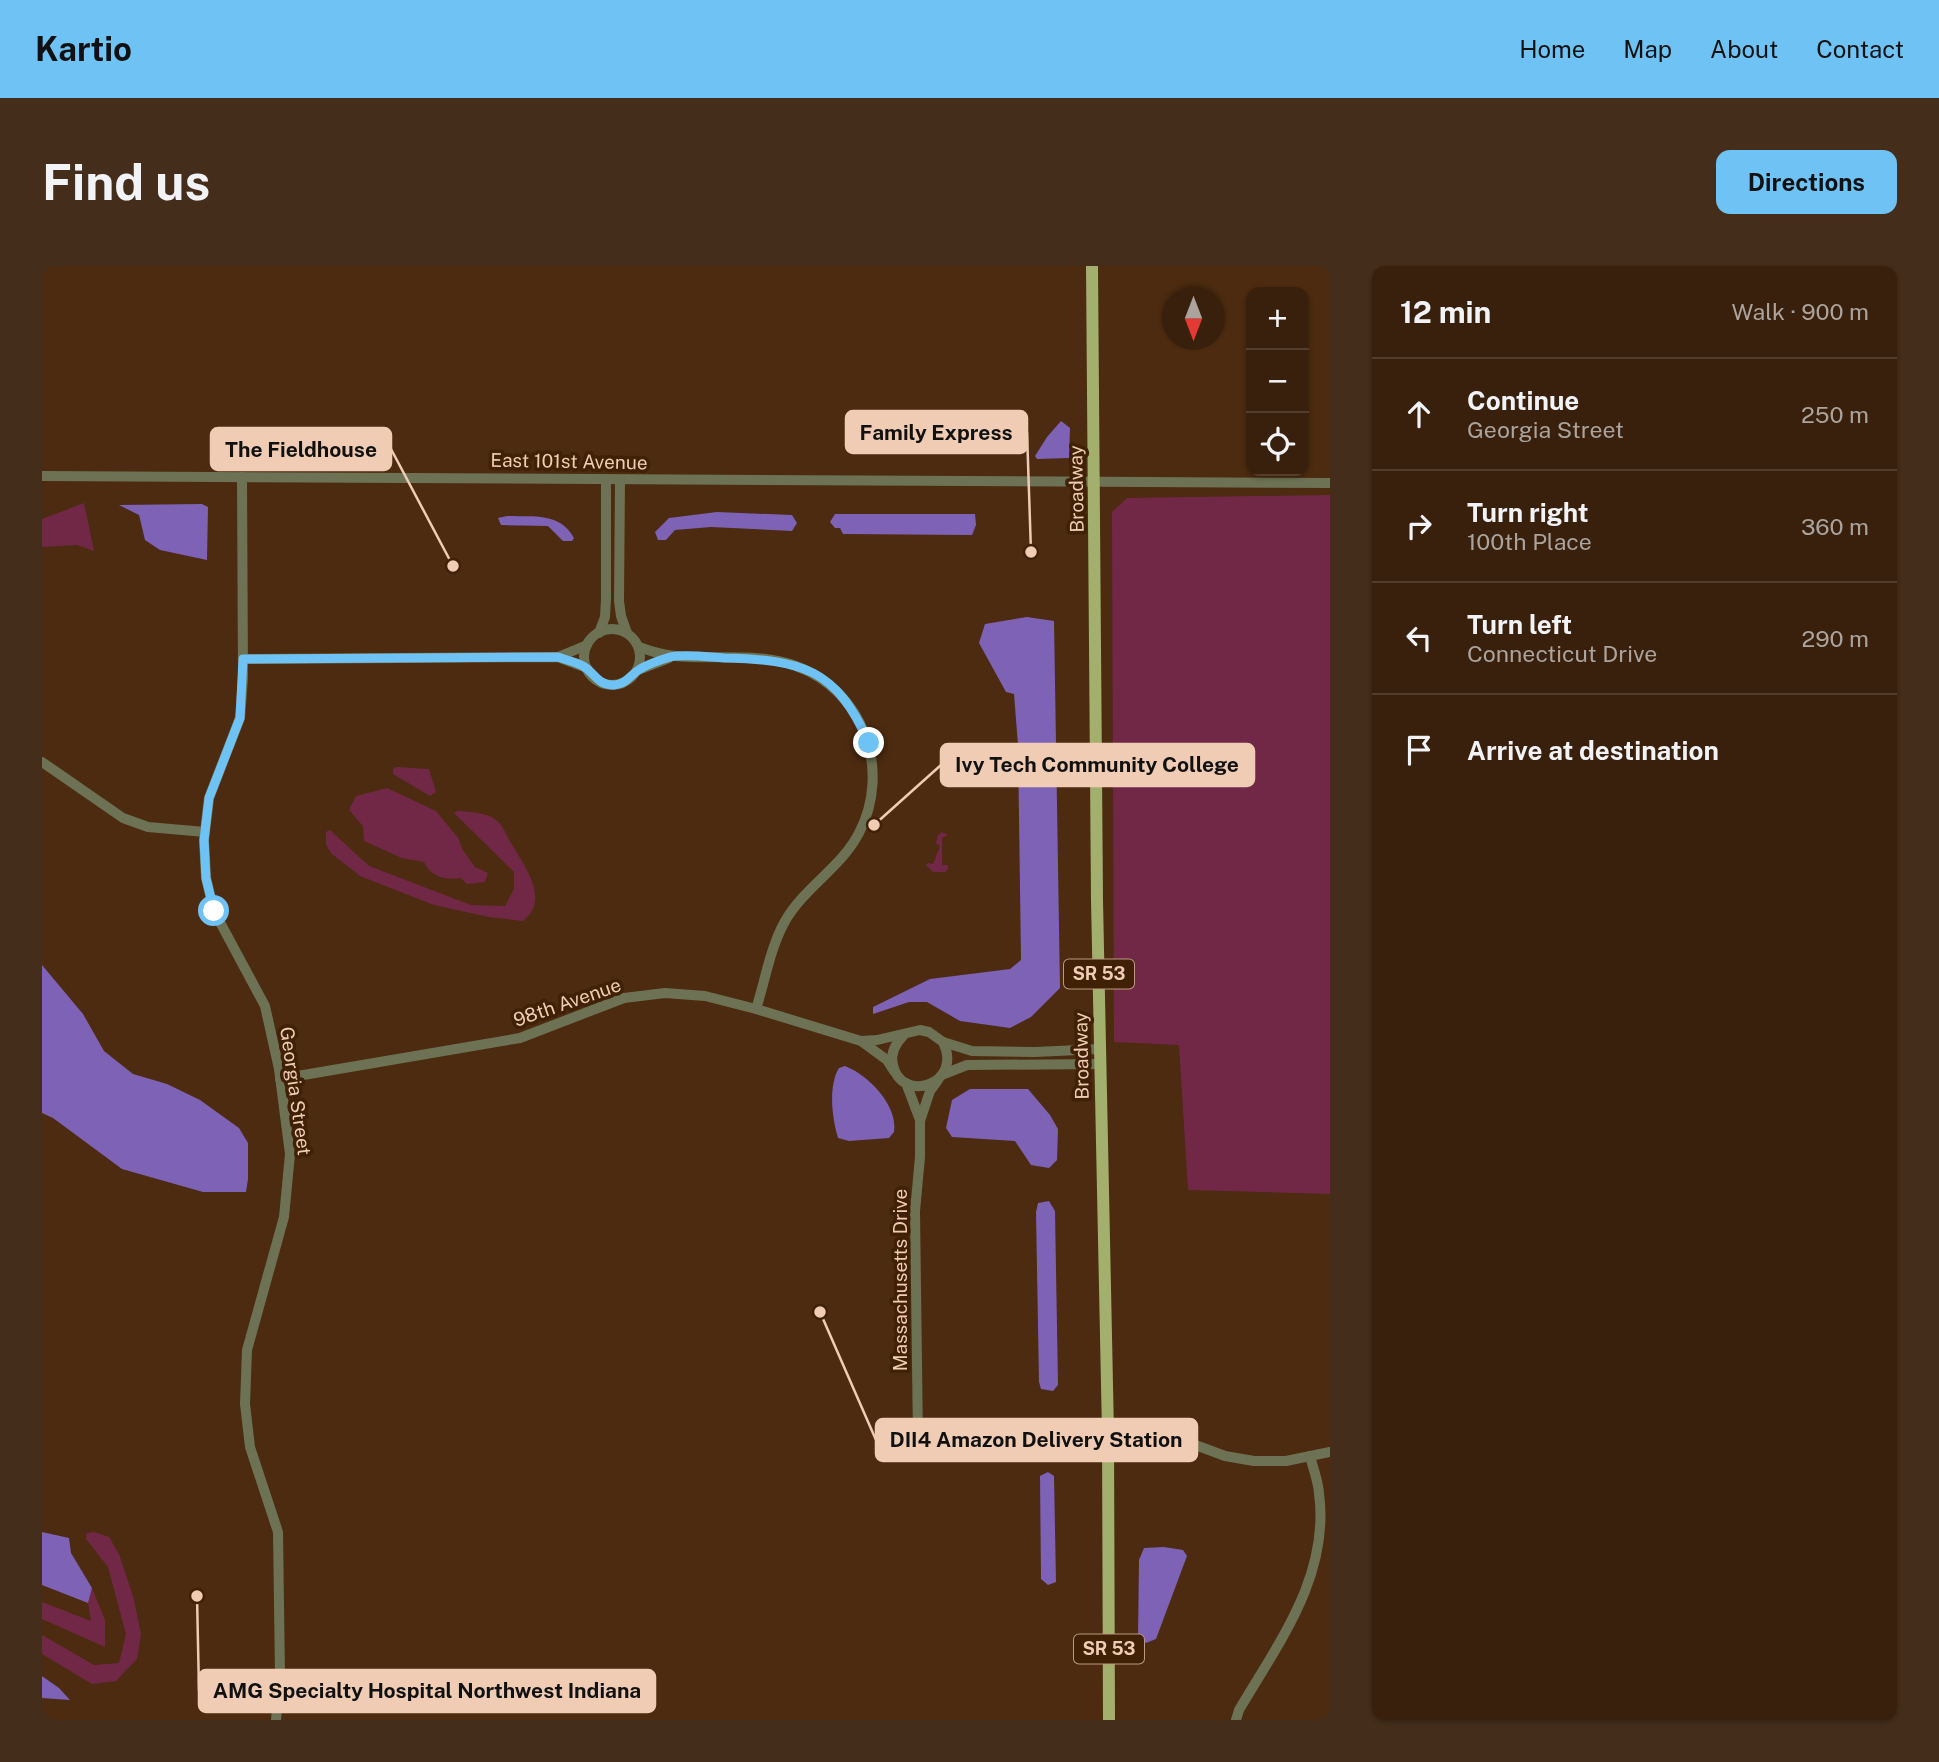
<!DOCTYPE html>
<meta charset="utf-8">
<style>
body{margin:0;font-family:"Public Sans",sans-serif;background:#442d1a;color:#f1f3f6}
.controls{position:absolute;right:21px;top:21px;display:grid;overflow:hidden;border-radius:14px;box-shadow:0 2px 5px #0004}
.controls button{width:63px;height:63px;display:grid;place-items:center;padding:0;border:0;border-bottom:2px solid #533e2d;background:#39200c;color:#f1f3f6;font:35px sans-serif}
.compass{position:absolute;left:1120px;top:21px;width:63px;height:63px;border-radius:50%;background:#39200c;box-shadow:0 2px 5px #0004;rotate:180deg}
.stop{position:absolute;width:21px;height:21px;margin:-16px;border:5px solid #6fc2f4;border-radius:50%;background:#fff}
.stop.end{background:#6fc2f4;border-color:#fff;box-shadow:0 2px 7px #0008}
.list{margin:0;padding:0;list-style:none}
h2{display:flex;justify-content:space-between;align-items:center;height:91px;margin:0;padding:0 28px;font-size:30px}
h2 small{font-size:23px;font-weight:400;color:#aba39d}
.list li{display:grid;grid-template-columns:46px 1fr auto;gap:21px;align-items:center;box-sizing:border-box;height:112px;padding:0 28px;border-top:2px solid #533e2d}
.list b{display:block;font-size:26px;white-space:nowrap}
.list p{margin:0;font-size:23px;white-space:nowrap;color:#aba39d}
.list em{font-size:23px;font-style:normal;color:#aba39d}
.icon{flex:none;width:38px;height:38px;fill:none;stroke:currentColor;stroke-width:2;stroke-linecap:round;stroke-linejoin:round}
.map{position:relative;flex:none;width:1288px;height:1454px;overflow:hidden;border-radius:14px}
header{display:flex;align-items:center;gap:42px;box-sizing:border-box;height:98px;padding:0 35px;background:#6fc2f4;color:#111}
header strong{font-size:33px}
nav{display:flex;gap:38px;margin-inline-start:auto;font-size:24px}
.intro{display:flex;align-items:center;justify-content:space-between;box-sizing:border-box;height:168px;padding:0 42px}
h1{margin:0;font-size:49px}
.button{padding:18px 32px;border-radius:14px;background:#6fc2f4;color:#111;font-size:24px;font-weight:700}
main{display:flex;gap:42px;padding:0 42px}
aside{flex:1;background:#39200c;border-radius:14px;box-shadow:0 2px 5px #0004}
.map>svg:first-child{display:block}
.green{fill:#712847}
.water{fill:#7d62b6}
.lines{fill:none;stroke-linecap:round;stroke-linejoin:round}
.minor{stroke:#6c7253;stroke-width:10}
.major{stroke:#a3af6d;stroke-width:12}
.route{stroke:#6fc2f4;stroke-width:9}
.labels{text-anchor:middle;stroke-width:7;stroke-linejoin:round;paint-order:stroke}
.shield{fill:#412105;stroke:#bb997f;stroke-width:2}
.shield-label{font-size:18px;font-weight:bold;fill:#efccb3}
.street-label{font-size:19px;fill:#efccb3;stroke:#412105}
.leader{fill:none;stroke:#efccb3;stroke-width:2.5}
.callout-dot{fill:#efccb3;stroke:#412105;stroke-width:2.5}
.callout{fill:#efccb3;stroke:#efccb3;stroke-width:2.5}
.callout-label{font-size:21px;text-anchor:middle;font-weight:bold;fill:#111}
</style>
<header>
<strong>Kartio</strong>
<nav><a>Home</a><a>Map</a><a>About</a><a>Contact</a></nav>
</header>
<div class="intro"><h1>Find us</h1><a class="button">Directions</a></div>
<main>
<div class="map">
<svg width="1288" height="1454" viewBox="0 0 1288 1454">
<rect width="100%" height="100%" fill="#4c2b10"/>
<!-- green -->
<g class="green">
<path d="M1288 229V928L1146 924 1137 779 1072 776 1070 246 1085 232Z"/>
<path d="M42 237 52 285 35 279 0 281V253Z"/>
<path d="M354 501 387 503 394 526 388 530 351 508V503Z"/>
<path d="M345 522 394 545 417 573 420 583 433 601 446 607 443 616 425 618 419 612C403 614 390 612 382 596L360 592 322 575 321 560 307 544 314 530Z"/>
<path d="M416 545C428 546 444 546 454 554 460 558 465 570 469 577 482 599 509 634 481 655L447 651 392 639 318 610 290 588 284 579V566L288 564 327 600 429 639 463 640 472 623V606L412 547Z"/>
<path d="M900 566 906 569 900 572V599H906V603L903 606H891L884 599 886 597 891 598 898 580 894 577 896 569Z"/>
<path d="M52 1266 67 1271 77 1288 91 1330 99 1368 95 1393 74 1415 50 1418 0 1388V1369L52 1399 77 1397 84 1368 66 1301 44 1273 45 1267Z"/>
<path d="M50 1322 63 1354V1381L0 1353V1336L49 1355 46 1337Z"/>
</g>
<!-- water -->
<g class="water">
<path d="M1019 155 1028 162 1027 192 995 193 993 190 1005 171Z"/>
<path d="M160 238 166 241 165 294 118 284 103 274 97 249 77 239Z"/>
<path d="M675 246 750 249 755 257 750 265 669 261 633 264 624 274H616L613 266 627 252Z"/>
<path d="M793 248H933L934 259 930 269 801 268 798 262H793L788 256Z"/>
<path d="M465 250C491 251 518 246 532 272L530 275H521L506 260 459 259 456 252Z"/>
<path d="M985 351 1012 355 1018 722 989 751 968 762 918 755 885 736H867L831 748V741L888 713 968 703 979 694 976 479 972 428 964 426 937 377 943 358Z"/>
<path d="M0 699 41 748 62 785 91 808 125 818 158 834 197 862 206 877V913L204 926H161L80 903 11 852 0 847Z"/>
<path d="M803 800C826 809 856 839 852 866L847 872 807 875 796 872C790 852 786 820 797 802Z"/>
<path d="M928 823H986L1008 849 1016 863 1015 894 1007 902 989 899 973 875 910 871 904 862 910 834Z"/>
<path d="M1007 935 1013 945 1016 1119 1011 1125 999 1123 997 1116 994 946 996 937Z"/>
<path d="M1006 1206 1012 1210 1014 1316 1006 1319 999 1313 998 1210Z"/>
<path d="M0 1266 27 1272 29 1287 50 1322 46 1337 0 1319Z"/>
<path d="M1122 1281 1141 1284 1145 1290 1114 1373 1104 1377 1096 1372 1097 1294 1102 1282Z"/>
<path d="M0 1410 17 1422 28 1434 0 1432Z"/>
</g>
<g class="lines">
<!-- minor -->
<g class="minor">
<path d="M0 210 1288 217"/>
<path d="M200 211 201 412 198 452 167 532 162 574 164 612 172 645 223 740 237 803 248 888 242 951 205 1084 203 1138 208 1181 236 1266 238 1410 234 1454"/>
<path d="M578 214 577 335 579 350 585 367"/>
<circle cx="570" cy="391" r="28"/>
<path d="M557 367 563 351 564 333V213"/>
<path d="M597 381C608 385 620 389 633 390 672 394 716 386 754 400 821 424 850 504 817 567 799 602 761 622 742 657 728 683 723 715 714 743"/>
<path d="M516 391 545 379"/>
<path d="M201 393 516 391 545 402"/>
<path d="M596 404 627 392"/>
<path d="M0 496 81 552 106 561 163 566"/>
<path d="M861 770C853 778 848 787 851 799 859 838 922 819 901 776"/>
<path d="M819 775 835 774 878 764 887 766 901 776 930 785 993 786 1058 783"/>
<path d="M902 808 925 799 1058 798"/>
<path d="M238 813 478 772 582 732 623 727 663 730 714 743 819 775 845 794 852 805"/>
<path d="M896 814 888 825 878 855V891L873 945 876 1173 1101 1167 1140 1174 1183 1190 1212 1195H1244L1288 1186"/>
<path d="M864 817 878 854"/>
<path d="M1194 1454 1197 1444C1237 1376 1288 1310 1277 1227 1276 1214 1271 1202 1268 1190"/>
</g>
<!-- major -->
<path class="major" d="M1050 0 1055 634 1066 1167 1067 1454"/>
</g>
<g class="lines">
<!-- route -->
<path class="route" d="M172 645 164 612 162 574 167 532 198 452 201 393 516 391C524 394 533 396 541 400 553 407 555 419 572 419 585 418 588 409 598 403 607 398 618 394 628 391 645 388 665 391 682 392 760 394 794 402 827 477"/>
</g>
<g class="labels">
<!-- shield labels -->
<g class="shield">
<rect x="1022" y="693.5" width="70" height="29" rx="5"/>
<rect x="1032" y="1368.5" width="70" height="29" rx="5"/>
</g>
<g class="shield-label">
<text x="1057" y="714">SR 53</text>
<text x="1067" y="1389">SR 53</text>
</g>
<!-- street labels -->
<g class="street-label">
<text transform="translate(527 195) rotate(1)" y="7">East 101st Avenue</text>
<text transform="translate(1034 223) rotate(-91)" y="7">Broadway</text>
<text transform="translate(525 736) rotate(-19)" y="7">98th Avenue</text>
<text transform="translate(1039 790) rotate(-91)" y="7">Broadway</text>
<text transform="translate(254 825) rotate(82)" y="7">Georgia Street</text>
<text transform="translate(858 1014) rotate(-90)" y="7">Massachusetts Drive</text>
</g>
</g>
<!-- callouts -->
<path class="leader" d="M989 286L985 166M411 300L349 183M832 559L899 499M778 1046L834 1174M155 1330L157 1425"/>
<g class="callout-dot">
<circle cx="989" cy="286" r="7"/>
<circle cx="411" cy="300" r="7"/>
<circle cx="832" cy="559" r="7"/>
<circle cx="778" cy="1046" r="7"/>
<circle cx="155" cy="1330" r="7"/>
</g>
<g class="callout">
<rect x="804" y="145" width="181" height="42" rx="7"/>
<rect x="169" y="162" width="180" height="42" rx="7"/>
<rect x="899" y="478" width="313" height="42" rx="7"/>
<rect x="834" y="1153" width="321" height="42" rx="7"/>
<rect x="157" y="1404" width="456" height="42" rx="7"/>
</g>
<g class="callout-label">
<text x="894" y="174">Family Express</text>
<text x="259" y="191">The Fieldhouse</text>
<text x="1055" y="506">Ivy Tech Community College</text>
<text x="994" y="1181">DII4 Amazon Delivery Station</text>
<text x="385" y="1432">AMG Specialty Hospital Northwest Indiana</text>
</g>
</svg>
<div class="controls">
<button>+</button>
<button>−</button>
<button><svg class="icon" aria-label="locate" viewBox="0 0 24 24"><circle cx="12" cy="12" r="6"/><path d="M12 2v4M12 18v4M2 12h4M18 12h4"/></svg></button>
</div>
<svg class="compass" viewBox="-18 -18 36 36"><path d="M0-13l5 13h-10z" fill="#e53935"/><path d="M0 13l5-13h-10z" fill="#aba39d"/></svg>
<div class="stop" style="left:172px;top:645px"></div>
<div class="stop end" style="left:827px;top:477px"></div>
</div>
<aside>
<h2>12 min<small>Walk · 900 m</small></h2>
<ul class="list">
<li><svg class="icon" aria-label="ahead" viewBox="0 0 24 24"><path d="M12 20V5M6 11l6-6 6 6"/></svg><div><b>Continue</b><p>Georgia Street</p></div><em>250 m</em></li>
<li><svg class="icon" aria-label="right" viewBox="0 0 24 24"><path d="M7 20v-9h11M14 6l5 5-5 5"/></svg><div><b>Turn right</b><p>100th Place</p></div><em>360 m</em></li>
<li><svg class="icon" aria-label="left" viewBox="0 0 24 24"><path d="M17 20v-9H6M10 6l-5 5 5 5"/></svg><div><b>Turn left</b><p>Connecticut Drive</p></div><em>290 m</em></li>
<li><svg class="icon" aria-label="arrive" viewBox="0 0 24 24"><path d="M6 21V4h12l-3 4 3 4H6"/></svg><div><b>Arrive at destination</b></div></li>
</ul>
</aside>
</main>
